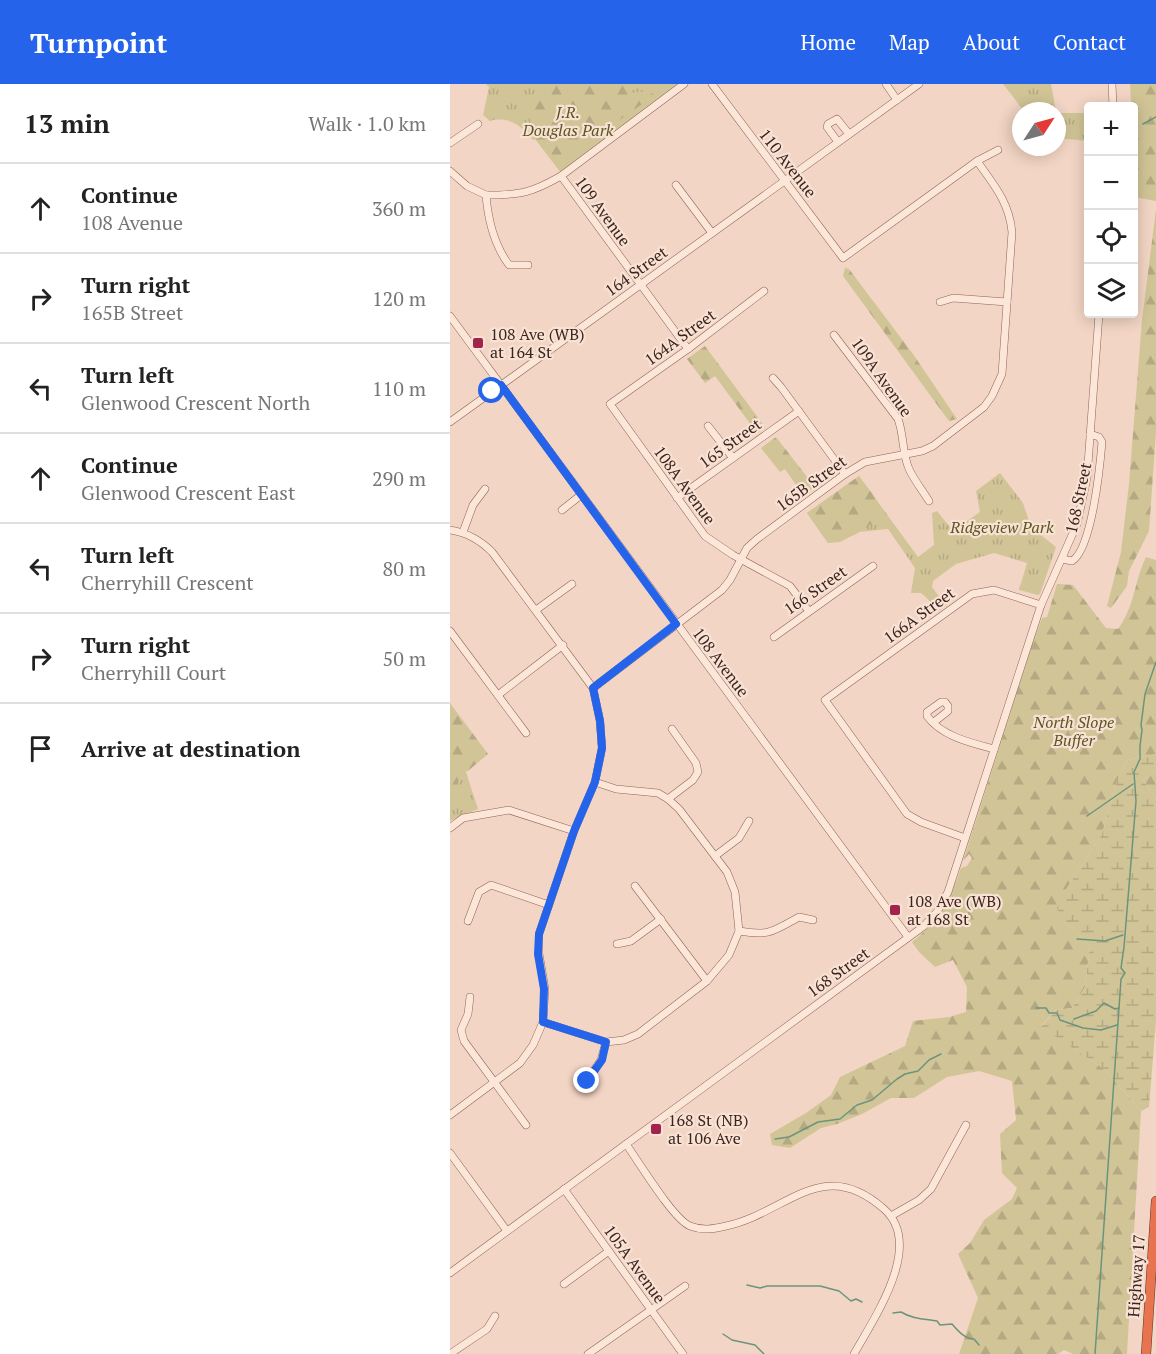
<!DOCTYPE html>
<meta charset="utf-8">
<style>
body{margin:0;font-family:"PT Serif",serif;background:#f6f6f6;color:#222}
.controls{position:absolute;right:18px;top:18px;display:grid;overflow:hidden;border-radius:6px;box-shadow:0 3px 15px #0003}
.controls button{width:54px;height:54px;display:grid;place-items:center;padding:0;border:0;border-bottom:2px solid #e0e0e0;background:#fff;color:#222;font:30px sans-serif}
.compass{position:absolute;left:562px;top:18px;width:54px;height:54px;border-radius:50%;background:#fff;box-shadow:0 3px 15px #0003;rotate:54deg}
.stop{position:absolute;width:18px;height:18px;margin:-14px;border:4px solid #2563eb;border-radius:50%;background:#fff}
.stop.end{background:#2563eb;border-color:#fff;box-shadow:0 2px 6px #0008}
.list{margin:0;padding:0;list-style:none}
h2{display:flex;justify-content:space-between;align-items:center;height:78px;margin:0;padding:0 24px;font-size:26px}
h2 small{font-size:20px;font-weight:400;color:#767676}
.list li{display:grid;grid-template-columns:39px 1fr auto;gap:18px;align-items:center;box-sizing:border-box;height:90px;padding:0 24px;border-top:2px solid #e0e0e0}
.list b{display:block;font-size:22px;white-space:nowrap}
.list p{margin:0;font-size:20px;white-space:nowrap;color:#767676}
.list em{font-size:20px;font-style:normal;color:#767676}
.icon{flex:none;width:33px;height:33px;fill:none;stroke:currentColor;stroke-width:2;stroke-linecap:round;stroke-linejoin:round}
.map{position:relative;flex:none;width:706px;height:1270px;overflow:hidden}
header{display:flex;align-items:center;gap:36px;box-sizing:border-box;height:84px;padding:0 30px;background:#2563eb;color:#fff}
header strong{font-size:28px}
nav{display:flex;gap:33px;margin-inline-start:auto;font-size:21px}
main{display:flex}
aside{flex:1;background:#fff}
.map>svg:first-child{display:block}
.grass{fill:url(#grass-tufts)}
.forest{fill:url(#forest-firs)}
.wetland{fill:url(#wetland-marsh)}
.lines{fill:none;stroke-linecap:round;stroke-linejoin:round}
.stream{stroke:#6c947d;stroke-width:1.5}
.minor-casing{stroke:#8e6459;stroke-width:8}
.highway-casing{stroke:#5c342d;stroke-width:10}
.minor{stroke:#fbe6d8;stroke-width:7}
.highway{stroke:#e7734f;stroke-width:9}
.route{stroke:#2563eb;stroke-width:8}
.poi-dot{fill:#a2244d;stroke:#f8e2d4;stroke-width:2}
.labels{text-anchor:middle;stroke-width:4.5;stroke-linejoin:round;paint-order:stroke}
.park-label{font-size:16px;font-style:italic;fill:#5b5723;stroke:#f8e2d4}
.street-label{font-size:16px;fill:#3d231e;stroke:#f8e2d4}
.poi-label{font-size:16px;fill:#3d231e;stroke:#f8e2d4;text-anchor:start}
</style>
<header>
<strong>Turnpoint</strong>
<nav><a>Home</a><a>Map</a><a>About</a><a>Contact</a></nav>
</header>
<main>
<aside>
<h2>13 min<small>Walk · 1.0 km</small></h2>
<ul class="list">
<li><svg class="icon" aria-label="ahead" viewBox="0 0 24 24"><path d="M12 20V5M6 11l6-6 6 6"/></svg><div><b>Continue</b><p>108 Avenue</p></div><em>360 m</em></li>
<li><svg class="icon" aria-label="right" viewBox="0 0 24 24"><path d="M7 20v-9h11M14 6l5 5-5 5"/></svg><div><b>Turn right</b><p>165B Street</p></div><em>120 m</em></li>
<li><svg class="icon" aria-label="left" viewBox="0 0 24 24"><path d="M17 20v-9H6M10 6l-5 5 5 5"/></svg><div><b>Turn left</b><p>Glenwood Crescent North</p></div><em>110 m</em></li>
<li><svg class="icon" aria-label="ahead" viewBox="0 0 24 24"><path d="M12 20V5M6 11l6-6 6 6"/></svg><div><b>Continue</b><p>Glenwood Crescent East</p></div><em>290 m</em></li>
<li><svg class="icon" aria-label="left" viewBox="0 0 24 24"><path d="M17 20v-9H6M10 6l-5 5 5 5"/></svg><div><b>Turn left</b><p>Cherryhill Crescent</p></div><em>80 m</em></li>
<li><svg class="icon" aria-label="right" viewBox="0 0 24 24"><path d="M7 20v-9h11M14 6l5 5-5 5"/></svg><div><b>Turn right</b><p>Cherryhill Court</p></div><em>50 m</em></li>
<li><svg class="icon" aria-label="arrive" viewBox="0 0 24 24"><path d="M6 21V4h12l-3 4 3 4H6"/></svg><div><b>Arrive at destination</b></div></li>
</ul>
</aside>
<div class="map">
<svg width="706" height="1270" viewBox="0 0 706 1270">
<defs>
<pattern id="grass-tufts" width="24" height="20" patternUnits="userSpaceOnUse" patternTransform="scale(1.5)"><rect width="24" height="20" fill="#d1c597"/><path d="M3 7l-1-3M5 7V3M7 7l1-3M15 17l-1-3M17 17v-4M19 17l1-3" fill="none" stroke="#b4a982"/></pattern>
<pattern id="forest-firs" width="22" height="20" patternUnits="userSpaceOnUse" patternTransform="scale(1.5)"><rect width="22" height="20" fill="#d1c597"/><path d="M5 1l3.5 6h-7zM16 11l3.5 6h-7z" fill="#b4a982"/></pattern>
<pattern id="wetland-marsh" width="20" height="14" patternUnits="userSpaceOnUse" patternTransform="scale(1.5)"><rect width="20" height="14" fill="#d1c597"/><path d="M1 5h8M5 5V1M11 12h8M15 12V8" fill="none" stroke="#b4a982"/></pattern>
</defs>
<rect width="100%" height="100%" fill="#f2d5c4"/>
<!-- grass -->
<g class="grass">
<path d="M36 0H233L111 89 85 55 83 56C71 41 59 32 40 37L33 31 39 3Z"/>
<path d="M553 0H601L606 27H574Z"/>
<path d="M607 29H638V57L607 54Z"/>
<path d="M550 389 573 419 579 437 587 448 606 463 590 510 588 511 569 506 577 479 544 469 506 480 483 497 482 503 496 522 490 526 471 509H461L465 484 438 445 409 448 390 458 378 459 357 429 409 392 468 473 484 461 482 429 487 427 503 447 530 428 526 407Z"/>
<path d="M0 622 15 685 28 725 0 737Z"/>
</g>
<!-- forest -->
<g class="forest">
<path d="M95 0H177V3L182 9 198 7 205 11 106 81 84 52 76 18Z"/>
<path d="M680 0H706V117L684 113V22H681Z"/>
<path d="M706 125V348L699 447 679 487 677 502 661 524 657 522 671 468 679 400 692 236Z"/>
<path d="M395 184 399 185 463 270 507 335 499 337 393 192Z"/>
<path d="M255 262 315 343 307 349 265 292 255 299 237 275Z"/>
<path d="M326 353 365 403 353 411 335 385 330 388 311 364Z"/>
<path d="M409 392C415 401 424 410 428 419 438 440 393 458 378 459L357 429Z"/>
<path d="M696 473 706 476V670L677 676 667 697 652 750 615 807 612 837 623 844 640 862 635 903 622 924 606 926 591 942 654 985 691 1027 677 1270H623L614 1266 608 1270H509L528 1214 508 1170 520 1159 534 1136 562 1115 567 1104 552 1089 550 1050 566 1036 562 997 529 987 497 993 464 1014H441L412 1030 387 1040 371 1044 340 1064 322 1061 320 1050 356 1029 381 1011 390 993 455 962 463 937 499 933 516 928 517 903 503 876 485 883 469 868 462 858C490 836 500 816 511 784L517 782 522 774 519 770 513 777 582 561 592 534 597 533 607 500 623 501 656 544 668 545C685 522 684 498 696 473Z"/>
<path d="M0 619 38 670 18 687 10 689 7 693V716L0 722Z"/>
<path d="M706 686V715L693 696Z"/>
</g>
<!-- wetland -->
<path class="wetland" d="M706 670V686L693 696 706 715V937L699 1023 691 1027 654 985 591 943 606 926 622 924 635 903 640 862 623 844 612 837 607 824 615 807 652 750 667 697 677 676Z"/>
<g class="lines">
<!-- stream -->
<g class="stream">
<path d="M693 40 706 33"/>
<path d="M637 732 683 700"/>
<path d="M627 855 655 857 673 851"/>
<path d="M586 924H596L599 929H607L610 936 633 944 651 946 667 941"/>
<path d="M624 935 646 927 654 919 665 925 669 924"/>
<path d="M325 1055 339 1053 368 1038 390 1035 407 1021 422 1016 447 995 455 990 468 987 479 976 491 970"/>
<path d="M297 1201 310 1204 317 1202H370L389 1207 401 1217 406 1215 412 1218"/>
<path d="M443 1229 451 1228C462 1235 475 1235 487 1237L490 1241 502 1240C508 1247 515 1255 524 1255L529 1261"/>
<path d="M273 1250 282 1256 305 1261 314 1270"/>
<path d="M645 1270 671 895 675 889 671 884 674 863 686 717 684 688 690 675V662L692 646 691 641 695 610 706 578"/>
</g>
<defs>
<g id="minor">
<path d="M262 0 393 174 527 77 548 66"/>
<path d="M436 0 447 16"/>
<path d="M662 0 663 22"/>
<path d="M388 58 377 43 378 40 387 35 399 50"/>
<path d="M0 59 28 40"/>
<path d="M0 87 17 102 36 111C38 136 45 162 59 181H78"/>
<path d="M111 92 238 265"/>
<path d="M226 101 262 149"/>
<path d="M36 111C71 111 81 109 111 92L234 0"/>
<path d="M314 207 238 265 160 320 255 452 283 471 340 502 358 526"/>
<path d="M490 218 503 214 557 218"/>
<path d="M0 232 458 853"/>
<path d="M384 251 448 335C454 351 452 369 459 385 464 396 473 407 479 417"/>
<path d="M323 294 331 303 395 390"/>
<path d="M0 338 469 0"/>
<path d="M258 342 283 374"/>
<path d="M227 414 349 327"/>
<path d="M112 426 131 411"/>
<path d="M0 446C18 449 30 456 42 468L143 604 150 637 152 664 145 698 124 747 89 850V870L95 905 93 938 83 961 70 979 0 1031"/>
<path d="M13 448 23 421 35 405"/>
<path d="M612 475 622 477C642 465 650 382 652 358L649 353 640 350"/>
<path d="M86 526 122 500"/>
<path d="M0 547 76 649"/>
<path d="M324 553 423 482"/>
<path d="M143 604 272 506 280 496 297 464 307 455 395 390 415 378 472 367 483 362 534 323 542 312 552 290 562 148C559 118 544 101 527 77"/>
<path d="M48 611 113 561"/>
<path d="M484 638 498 627V622L495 618H491L477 628V632C491 652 521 659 544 665"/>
<path d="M218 715 243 696 248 688 246 679 222 645"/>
<path d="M0 744 13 734 59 726 124 747"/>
<path d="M515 754 471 738 457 730 375 616 522 510 544 506 591 521"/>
<path d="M265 772 289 754 299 737"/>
<path d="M185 802 257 897"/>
<path d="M18 837 29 808 41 801 99 821"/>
<path d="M289 847C319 852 322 848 349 833L363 836"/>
<path d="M167 860 181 857 211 835"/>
<path d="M20 913 18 930 11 946 14 957 76 1041"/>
<path d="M93 938 156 958 174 956 188 950 257 897 279 871 289 847 285 808 277 788 229 725 218 715 208 709 166 705 145 698"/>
<path d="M137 997 151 976 156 958"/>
<path d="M176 1060C189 1078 223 1135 240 1142 253 1147 263 1145 276 1142 337 1129 372 1070 434 1125 475 1161 424 1234 404 1270"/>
<path d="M0 1069 57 1147"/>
<path d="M114 1105 233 1270"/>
<path d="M441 1132 469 1116 481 1105 516 1041"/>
<path d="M0 1189 474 842 487 828 498 808 591 521 627 440 637 394 649 230"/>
<path d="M114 1200 159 1167"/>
<path d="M0 1270 37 1245 45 1232"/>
<path d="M138 1270 235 1202"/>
</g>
<path id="highway" d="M696 1270 706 1117"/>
</defs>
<!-- minor casing -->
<use href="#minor" class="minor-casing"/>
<!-- highway casing -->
<use href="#highway" class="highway-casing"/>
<!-- minor -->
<use href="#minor" class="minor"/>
<!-- highway -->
<use href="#highway" class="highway"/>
</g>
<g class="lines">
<!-- route -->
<path class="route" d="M42 307 51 301 226 540 143 604 150 637 152 664 145 698 124 747 89 850 88 870 94 905 93 938 156 958 152 976 137 997"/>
</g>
<!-- markers -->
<g class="poi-dot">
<rect x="22" y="253" width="12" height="12" rx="3"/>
<rect x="439" y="820" width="12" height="12" rx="3"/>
<rect x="200" y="1039" width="12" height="12" rx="3"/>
</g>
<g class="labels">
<!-- park labels -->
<g class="park-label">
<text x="118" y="34">J.R.<tspan x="118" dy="18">Douglas Park</tspan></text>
<text x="552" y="449">Ridgeview Park</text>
<text x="624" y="644">North Slope<tspan x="624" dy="18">Buffer</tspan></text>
</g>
<!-- street labels -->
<g class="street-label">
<text transform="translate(338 79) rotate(52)" y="6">110 Avenue</text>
<text transform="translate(153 127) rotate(54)" y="6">109 Avenue</text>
<text transform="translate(186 187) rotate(-36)" y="6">164 Street</text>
<text transform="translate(230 253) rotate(-36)" y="6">164A Street</text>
<text transform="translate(432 293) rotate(55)" y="6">109A Avenue</text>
<text transform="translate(280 359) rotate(-36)" y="6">165 Street</text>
<text transform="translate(361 399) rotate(-36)" y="6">165B Street</text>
<text transform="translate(235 401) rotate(54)" y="6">108A Avenue</text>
<text transform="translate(628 414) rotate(-78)" y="6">168 Street</text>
<text transform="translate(365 506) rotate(-35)" y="6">166 Street</text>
<text transform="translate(469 531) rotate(-36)" y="6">166A Street</text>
<text transform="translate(271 578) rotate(53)" y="6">108 Avenue</text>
<text transform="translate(388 888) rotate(-36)" y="6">168 Street</text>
<text transform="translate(185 1180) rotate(54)" y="6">105A Avenue</text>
<text transform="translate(686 1192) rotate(-86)" y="6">Highway 17</text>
</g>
<!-- poi labels -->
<g class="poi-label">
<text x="40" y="256">108 Ave (WB)<tspan x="40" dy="18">at 164 St</tspan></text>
<text x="457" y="823">108 Ave (WB)<tspan x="457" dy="18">at 168 St</tspan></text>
<text x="218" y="1042">168 St (NB)<tspan x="218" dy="18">at 106 Ave</tspan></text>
</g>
</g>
</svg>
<div class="controls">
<button>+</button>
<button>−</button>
<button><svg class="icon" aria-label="locate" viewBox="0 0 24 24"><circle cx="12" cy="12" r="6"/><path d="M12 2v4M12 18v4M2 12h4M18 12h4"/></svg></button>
<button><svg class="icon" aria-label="layers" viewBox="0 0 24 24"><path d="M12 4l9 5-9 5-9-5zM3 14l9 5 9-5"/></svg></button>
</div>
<svg class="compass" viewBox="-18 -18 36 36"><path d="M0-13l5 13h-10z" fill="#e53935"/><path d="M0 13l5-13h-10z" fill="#767676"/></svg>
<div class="stop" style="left:42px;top:307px"></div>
<div class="stop end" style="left:137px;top:997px"></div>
</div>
</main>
